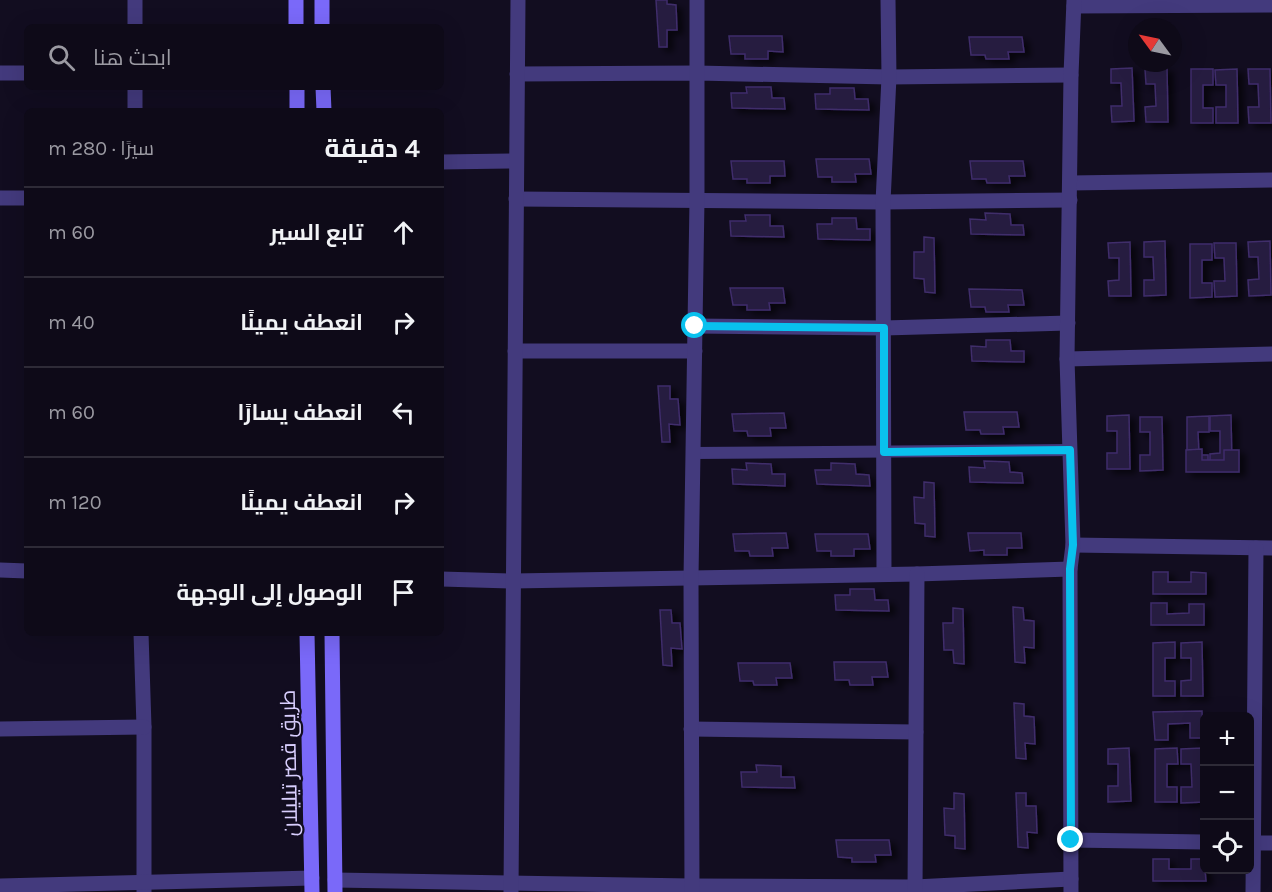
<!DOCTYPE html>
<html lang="ar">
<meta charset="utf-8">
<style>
body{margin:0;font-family:Karla,Cairo,sans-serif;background:#1c1825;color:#f1f3f6;direction:rtl}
.controls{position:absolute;right:18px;bottom:18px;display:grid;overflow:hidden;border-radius:9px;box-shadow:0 6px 24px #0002}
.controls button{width:54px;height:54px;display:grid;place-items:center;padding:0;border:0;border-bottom:2px solid #2e2b37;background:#0e0a18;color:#f1f3f6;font:30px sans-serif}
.compass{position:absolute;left:1128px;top:18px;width:54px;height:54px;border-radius:50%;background:#0e0a18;box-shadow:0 6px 24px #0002;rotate:303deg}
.stop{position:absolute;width:18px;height:18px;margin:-14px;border:4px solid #09c1ee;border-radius:50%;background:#fff}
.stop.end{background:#09c1ee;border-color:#fff;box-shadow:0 2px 6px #0008}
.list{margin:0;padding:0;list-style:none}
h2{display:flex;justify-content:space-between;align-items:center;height:78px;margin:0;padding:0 24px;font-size:26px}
h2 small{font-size:20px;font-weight:400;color:#9b9aa2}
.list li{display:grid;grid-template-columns:39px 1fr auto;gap:18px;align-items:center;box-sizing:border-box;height:90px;padding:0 24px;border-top:2px solid #2e2b37}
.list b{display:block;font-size:22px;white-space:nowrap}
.list em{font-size:20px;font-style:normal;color:#9b9aa2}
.icon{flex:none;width:33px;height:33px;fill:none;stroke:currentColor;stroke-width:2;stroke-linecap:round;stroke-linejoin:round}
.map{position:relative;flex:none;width:1272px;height:892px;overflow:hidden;direction:ltr}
.search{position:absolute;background:#0e0a18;box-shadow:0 6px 24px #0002;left:24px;top:24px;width:420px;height:66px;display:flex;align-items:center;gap:15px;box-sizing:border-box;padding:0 21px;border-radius:9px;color:#9b9aa2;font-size:22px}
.panel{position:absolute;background:#0e0a18;box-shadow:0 6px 24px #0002;left:24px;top:108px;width:420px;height:528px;border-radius:9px;direction:rtl}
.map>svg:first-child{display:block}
.building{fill:#251a40;stroke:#3f2d6b;stroke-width:1.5;filter:url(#shadow)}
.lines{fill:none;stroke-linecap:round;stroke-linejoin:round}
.lane{stroke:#433a7d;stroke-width:12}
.street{stroke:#433a7d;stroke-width:15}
.secondary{stroke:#7a69f9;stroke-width:15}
.route{stroke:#09c1ee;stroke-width:8}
.labels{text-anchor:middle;stroke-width:4.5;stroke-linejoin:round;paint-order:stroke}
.street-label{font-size:21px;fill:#d8cefd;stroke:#120d20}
</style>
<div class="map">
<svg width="1272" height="892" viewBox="0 0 1272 892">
<defs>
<filter id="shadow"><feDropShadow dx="6" dy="4" stdDeviation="3" flood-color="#0009"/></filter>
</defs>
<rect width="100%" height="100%" fill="#120d20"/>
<!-- building -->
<g class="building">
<path d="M656 0H667V4L676 5 677 30H667V47H659Z"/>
<path d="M729 36H782L783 52 768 51V59H745V54H731Z"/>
<path d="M969 37H1022L1024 52H1008L1009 59H986L985 55H971Z"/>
<path d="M1132 68 1134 121 1112 122 1111 106H1122L1121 83H1111V69Z"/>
<path d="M1167 68 1168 122H1146L1145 107 1156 106 1155 84H1146L1145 69Z"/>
<path d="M1191 69H1213V85H1203V108H1213V123H1191Z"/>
<path d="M1237 69 1238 123H1216V107H1226V85H1216L1215 70Z"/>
<path d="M1248 69H1270L1271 123H1249L1248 107H1259L1258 84H1249Z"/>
<path d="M746 87H771L772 98H784L785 109 732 108 731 93H747Z"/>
<path d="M830 88H854L855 99H868L869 110 816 109 815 94H830Z"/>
<path d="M816 159H869L871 174H855L856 182H832V177H818Z"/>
<path d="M731 161H784L785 176H770V183H747V179H733Z"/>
<path d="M970 161H1023L1025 176H1009L1010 183H987L986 179H972Z"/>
<path d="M985 213 1010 214 1011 225H1023L1024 235 971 234 970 219 986 220Z"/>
<path d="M745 215H770V226H783L784 237 731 236 730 221H746Z"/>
<path d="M832 218H856L857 229H870V240L818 239 817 224H832Z"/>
<path d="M924 237 934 238 935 293 925 292 924 279 914 278V252H924Z"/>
<path d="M1165 241 1166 295 1144 296V280H1154L1153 257H1144V242Z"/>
<path d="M1270 241 1271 295 1249 296 1248 280 1259 279 1258 257H1249L1248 242Z"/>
<path d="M1130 242 1131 296H1109L1108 281 1119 280V258H1109L1108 243Z"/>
<path d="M1214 243H1236L1237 296 1215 297 1214 281H1225L1224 258H1215Z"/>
<path d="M1190 244H1212V260H1202V283H1212V297L1190 298Z"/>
<path d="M730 288H783L785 303H769L770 310H747V305H733Z"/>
<path d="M969 289 1022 290 1024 305H1008L1009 312H986L985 307H971Z"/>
<path d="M986 340H1010L1011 351H1024V362L972 361 971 346 986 347Z"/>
<path d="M658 386H670V399H678L680 425 669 424 670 442H662Z"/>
<path d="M964 412H1017L1019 427H1003L1004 434H981L980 430H966Z"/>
<path d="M784 413 786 428H770L771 436H748L747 431H734L732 414Z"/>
<path d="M1129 415 1130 469H1107V453H1117V431H1107V416Z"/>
<path d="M1231 415 1232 469 1210 470V454L1220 453V431H1210V416Z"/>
<path d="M1209 416V432H1198L1199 455H1208V470H1187V417Z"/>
<path d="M1140 417H1162L1163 470 1140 471V455H1150V432H1140Z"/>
<path d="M1202 449V460H1224V450H1239V472H1186V450Z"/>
<path d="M984 461 1009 462 1010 472 1022 473 1023 483 970 482 969 467 985 468Z"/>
<path d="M746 463 771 464 772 474H785V486L733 484 732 469 747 470Z"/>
<path d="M831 463 855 464 856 474 869 475 870 486 817 484 815 470H831Z"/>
<path d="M924 482 934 483 935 537 925 536V524L915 523 914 497 924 498Z"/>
<path d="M786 533 788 548H772L773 556H750L749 551H735L733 534Z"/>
<path d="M968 533H1021L1022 548H1007V555H984V550L970 551Z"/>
<path d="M815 534H868L870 549H854V556H831V551H817Z"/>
<path d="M1153 572H1168V582H1191V572L1206 573V594H1153Z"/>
<path d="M850 589H874L875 600H888L889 611 836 610 835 595H850Z"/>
<path d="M1151 603H1167V614L1189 613V604H1204V625H1151Z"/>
<path d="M1013 607 1023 608 1024 620 1034 621V648L1024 647 1025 663 1015 662Z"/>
<path d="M953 608 963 609 964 664 954 663 953 650H944L943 623H953Z"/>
<path d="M660 610H671L672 623H680L682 649 671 648 672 666 663 665Z"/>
<path d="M1175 642V658H1165V681H1175V696H1153V643Z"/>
<path d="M1202 642 1203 696H1181V681L1191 680V658H1181V643Z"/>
<path d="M834 662H886L888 677H872L873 685H850L849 680H835Z"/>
<path d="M738 663H790L792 678H776L777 685H754L753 681H740Z"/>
<path d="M1014 703 1024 704V716L1034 717 1035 744 1025 743 1026 759 1016 758Z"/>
<path d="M1202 711 1203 738H1190V723L1168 724V740H1155L1153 712Z"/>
<path d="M1129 748 1131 801 1108 802V786H1118V764H1108V749Z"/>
<path d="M1177 748 1178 764H1167V787H1177V802H1155V749Z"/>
<path d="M1203 748 1204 802 1181 803V787H1192L1191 764H1181V749Z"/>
<path d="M756 765 781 766V777H794L795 788 742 787 741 772H757Z"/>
<path d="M954 793 964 794 965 849 955 848V836L945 835 944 808 954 809Z"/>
<path d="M1016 793H1026V806H1036L1037 833 1027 832 1028 848 1018 847Z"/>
<path d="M836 840H889L891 855H875L876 862H852V858L838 857Z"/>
<path d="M1153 859H1169V869H1191V859H1204L1206 881H1153Z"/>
</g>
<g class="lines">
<!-- lane -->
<path class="lane" d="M693 453 1070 450"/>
<!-- street -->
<g class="street">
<path d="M135 0V27"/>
<path d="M1074 6 1272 5"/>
<path d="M0 73H27"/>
<path d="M517 74 697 73 889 77 1071 75"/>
<path d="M135 111V87"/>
<path d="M441 162 516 161"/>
<path d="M1070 183 1272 180"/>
<path d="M0 198H27"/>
<path d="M516 199 883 202 1070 200"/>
<path d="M695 326 884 328 1068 323"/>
<path d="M515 351H695"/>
<path d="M1067 359 1272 354"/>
<path d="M1073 545 1272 548"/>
<path d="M0 570 27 571"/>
<path d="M884 574 883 202 889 77 888 0"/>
<path d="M441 579 513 581 917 574 1070 569"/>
<path d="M141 633 144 727V892"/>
<path d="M0 729 144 727"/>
<path d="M691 729 916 732"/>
<path d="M1071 840 1204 842"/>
<path d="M1250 843H1272"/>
<path d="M335 880 691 886 915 887 1071 879"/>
<path d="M0 886 312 878"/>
<path d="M511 892 518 0"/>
<path d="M692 892 691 578 697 200V0"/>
<path d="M915 892 917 574"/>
<path d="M1071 892 1070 569 1073 545 1067 359 1071 75 1074 0"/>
<path d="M1253 892 1256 548"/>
</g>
<!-- secondary -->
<g class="secondary">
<path d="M296 0V27"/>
<path d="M322 0V27"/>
<path d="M297 87V111"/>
<path d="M323 87 324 111"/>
<path d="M307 633 312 892"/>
<path d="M332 633 335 892"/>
</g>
</g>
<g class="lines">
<!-- route -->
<path class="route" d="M695 326 884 328V452L1070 450 1073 545 1070 569 1071 840"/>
</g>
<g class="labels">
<!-- street labels -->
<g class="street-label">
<text transform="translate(289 763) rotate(-91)" y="7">طريق قصر تيليلان</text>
</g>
</g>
</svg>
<div class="controls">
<button>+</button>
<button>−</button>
<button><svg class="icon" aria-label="locate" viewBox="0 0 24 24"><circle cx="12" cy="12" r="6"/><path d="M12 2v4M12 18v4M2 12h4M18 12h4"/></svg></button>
</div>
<svg class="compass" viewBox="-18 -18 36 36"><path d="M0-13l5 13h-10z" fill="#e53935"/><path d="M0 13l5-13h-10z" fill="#9b9aa2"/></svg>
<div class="stop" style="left:695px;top:326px"></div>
<div class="stop end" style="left:1071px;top:840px"></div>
<div class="search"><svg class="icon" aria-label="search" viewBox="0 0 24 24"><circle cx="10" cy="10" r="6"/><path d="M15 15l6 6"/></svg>ابحث هنا</div>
<section class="panel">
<h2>4 دقيقة<small>سيرًا · 280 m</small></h2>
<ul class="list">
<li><svg class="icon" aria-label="ahead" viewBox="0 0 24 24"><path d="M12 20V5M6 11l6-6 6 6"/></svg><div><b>تابع السير</b></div><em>60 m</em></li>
<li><svg class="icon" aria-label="right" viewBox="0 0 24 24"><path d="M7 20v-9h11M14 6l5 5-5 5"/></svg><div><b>انعطف يمينًا</b></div><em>40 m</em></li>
<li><svg class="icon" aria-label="left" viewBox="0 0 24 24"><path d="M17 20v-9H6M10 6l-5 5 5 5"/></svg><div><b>انعطف يسارًا</b></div><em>60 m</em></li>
<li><svg class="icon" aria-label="right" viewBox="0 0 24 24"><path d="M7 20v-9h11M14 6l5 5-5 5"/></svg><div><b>انعطف يمينًا</b></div><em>120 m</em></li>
<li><svg class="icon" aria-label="arrive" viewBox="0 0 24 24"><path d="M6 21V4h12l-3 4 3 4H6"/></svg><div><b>الوصول إلى الوجهة</b></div></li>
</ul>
</section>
</div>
